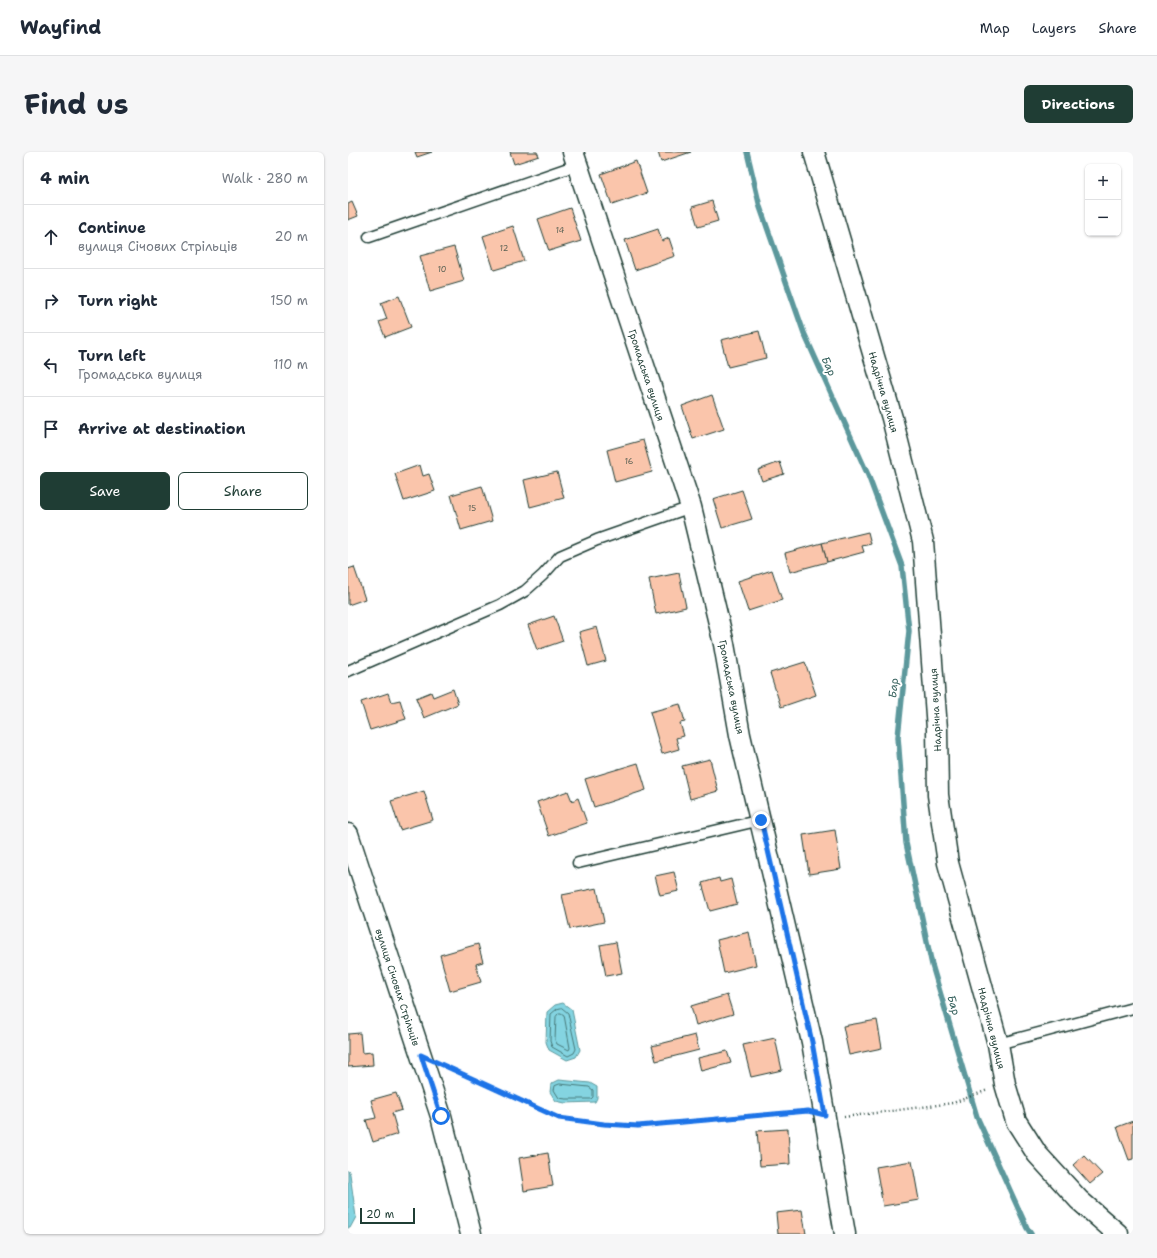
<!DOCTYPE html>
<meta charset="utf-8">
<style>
body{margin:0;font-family:"Shantell Sans",sans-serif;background:#f6f6f7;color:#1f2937}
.controls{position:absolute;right:12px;top:12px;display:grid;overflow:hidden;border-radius:6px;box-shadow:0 1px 3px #0004}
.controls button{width:36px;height:36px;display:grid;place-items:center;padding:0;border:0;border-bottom:1px solid #e0e1e3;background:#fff;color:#1f2937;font:20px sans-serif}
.scale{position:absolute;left:12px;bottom:10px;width:55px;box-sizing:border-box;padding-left:4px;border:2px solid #1f3d34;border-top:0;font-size:11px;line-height:14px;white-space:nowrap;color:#1f3d34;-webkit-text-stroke:3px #fff;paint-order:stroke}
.stop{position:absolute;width:12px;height:12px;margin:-9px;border:3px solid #1a73e8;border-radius:50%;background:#fff}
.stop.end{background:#1a73e8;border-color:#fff;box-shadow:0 1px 4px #0008}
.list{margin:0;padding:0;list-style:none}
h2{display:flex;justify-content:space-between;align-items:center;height:52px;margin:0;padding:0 16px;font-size:17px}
h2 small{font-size:13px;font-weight:400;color:#747a83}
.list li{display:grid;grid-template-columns:26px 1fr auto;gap:12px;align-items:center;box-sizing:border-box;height:64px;padding:0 16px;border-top:1px solid #e0e1e3}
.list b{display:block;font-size:15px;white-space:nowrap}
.list p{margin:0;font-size:13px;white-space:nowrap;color:#747a83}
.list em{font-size:13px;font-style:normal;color:#747a83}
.actions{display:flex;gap:8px;padding:12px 16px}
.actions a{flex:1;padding:9px 0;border:1px solid #1f3d34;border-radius:6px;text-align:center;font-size:14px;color:#1f3d34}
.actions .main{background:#1f3d34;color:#fff}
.icon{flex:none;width:22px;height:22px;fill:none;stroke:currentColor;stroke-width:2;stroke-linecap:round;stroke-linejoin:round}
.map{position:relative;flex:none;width:785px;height:1082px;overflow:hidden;border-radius:6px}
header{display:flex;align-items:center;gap:24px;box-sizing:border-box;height:56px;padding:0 20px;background:#fff;border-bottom:1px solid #e0e1e3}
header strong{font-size:19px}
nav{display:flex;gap:22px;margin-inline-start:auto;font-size:14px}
.intro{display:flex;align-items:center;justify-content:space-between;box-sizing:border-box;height:96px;padding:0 24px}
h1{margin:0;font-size:28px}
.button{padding:10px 18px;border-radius:6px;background:#1f3d34;color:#fff;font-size:14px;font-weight:700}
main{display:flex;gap:24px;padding:0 24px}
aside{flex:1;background:#fff;border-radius:6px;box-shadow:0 1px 3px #0004}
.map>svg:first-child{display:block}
.water{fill:#84d4e1;stroke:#5c989c}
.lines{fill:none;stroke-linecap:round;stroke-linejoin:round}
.shore{stroke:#477979;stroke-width:1}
.stream{stroke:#5c989c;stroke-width:5.5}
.building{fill:#fac5ab;stroke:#1f3d34}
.lane-casing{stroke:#1f3d34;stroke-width:13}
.street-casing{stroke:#1f3d34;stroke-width:23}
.path{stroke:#1f3d34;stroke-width:2.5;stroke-dasharray:1 3;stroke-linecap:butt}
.lane{stroke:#fff;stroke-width:10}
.street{stroke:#fff;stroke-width:20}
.route{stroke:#1a73e8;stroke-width:5}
.labels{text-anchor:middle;stroke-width:4;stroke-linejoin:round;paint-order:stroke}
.number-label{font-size:8px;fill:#565f52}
.street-label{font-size:10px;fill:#1f3d34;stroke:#fff}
.water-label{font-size:11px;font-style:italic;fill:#38635f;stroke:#fff}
</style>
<header>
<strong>Wayfind</strong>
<nav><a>Map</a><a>Layers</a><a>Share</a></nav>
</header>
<div class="intro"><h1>Find us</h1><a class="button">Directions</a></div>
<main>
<aside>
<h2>4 min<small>Walk · 280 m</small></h2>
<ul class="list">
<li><svg class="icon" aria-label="ahead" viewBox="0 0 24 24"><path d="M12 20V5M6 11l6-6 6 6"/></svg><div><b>Continue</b><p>вулиця Січових Стрільців</p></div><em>20 m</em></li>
<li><svg class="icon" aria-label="right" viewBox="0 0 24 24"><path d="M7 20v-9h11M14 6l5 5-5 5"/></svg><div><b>Turn right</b></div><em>150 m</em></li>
<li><svg class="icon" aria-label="left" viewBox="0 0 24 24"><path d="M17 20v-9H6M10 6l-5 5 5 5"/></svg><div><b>Turn left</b><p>Громадська вулиця</p></div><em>110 m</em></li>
<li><svg class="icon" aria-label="arrive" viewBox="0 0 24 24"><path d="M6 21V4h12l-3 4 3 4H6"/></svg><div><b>Arrive at destination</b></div></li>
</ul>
<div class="actions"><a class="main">Save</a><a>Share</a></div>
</aside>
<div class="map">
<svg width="785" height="1082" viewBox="0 0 785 1082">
<rect width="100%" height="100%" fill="#fff"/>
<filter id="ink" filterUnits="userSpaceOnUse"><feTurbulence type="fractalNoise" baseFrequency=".025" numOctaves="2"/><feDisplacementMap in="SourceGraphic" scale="8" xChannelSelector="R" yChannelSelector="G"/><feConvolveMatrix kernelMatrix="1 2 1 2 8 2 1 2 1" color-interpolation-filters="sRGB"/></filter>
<g filter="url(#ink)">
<!-- water -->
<g class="water">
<path d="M215 851 224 858 232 898 228 905 219 908 201 898 198 890 199 860 207 853Z"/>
<path d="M211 928 242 931 249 935V946L247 950 217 951 208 949 202 940 203 932Z"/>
<path d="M0 1018 2 1022 8 1065 2 1076H0Z"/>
</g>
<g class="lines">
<!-- shore -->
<g class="shore">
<path d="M214 856 220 861 228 897 226 901 220 904 204 895 202 889 203 862 209 857Z"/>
<path d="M211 861H213L216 863 222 896 221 898 209 892 207 888 208 865Z"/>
<path d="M212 932 241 935 245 938V945L243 947H218L211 946 206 938 207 934Z"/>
</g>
<!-- stream -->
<path class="stream" d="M399 0 412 55 456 181 520 323 554 414 561 479 550 585 558 691 584 813 629 965 679 1076 683 1082"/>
</g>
<!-- building -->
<g class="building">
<path d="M67 0H84L69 5Z"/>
<path d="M162 0H189L191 4 166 12Z"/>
<path d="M310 0H343L313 10Z"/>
<path d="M288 9 299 41 264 53 253 22Z"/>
<path d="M364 49 370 69 350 75 344 55Z"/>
<path d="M4 50 10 64 0 68V52Z"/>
<path d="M222 56 233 89 201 99 190 67Z"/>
<path d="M165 74 176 109 146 118 135 84Z"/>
<path d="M310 77 314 89 321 86 327 104 287 118 277 88Z"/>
<path d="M106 95 116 129 82 139 72 104Z"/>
<path d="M51 144 63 175 37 185 31 170 39 167 33 151Z"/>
<path d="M411 179 418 206 380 215 373 188Z"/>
<path d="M364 243 376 277 345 287 334 254Z"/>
<path d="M295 288 304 320 267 330 259 298Z"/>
<path d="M432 310 436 322 414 329 410 318Z"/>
<path d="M72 313 75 324 81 322 87 339 56 349 47 322Z"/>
<path d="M209 320 216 346 182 355 176 328Z"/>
<path d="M134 334 144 369 113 378 103 343Z"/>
<path d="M394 338 404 367 374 376 365 347Z"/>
<path d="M520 380 523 392 514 394 516 400 479 410 474 391Z"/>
<path d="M474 391 479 410 442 420 437 401Z"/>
<path d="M6 415 17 447 0 453V417Z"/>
<path d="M424 418 434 448 400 459 390 429Z"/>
<path d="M331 421 338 455 308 462 301 427Z"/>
<path d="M206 464 215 489 189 498 180 473Z"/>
<path d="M249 475 258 509 240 514 231 480Z"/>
<path d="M457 510 468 543 433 555 422 521Z"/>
<path d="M105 537 110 552 76 566 68 546 83 540 85 545Z"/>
<path d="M40 541 43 550 52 548 58 567 22 578 13 550Z"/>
<path d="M332 552 337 570 332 571 336 584 328 586 331 597 314 602 302 560Z"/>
<path d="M362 607 370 639 342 647 334 614Z"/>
<path d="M290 611 298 638 246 655 237 627Z"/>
<path d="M76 639 85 668 52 678 43 649Z"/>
<path d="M220 639 224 649 230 646 239 671 201 684 189 650Z"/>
<path d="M487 678 493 717 461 722 455 683Z"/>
<path d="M326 720 331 739 312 743 307 724Z"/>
<path d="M371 726 372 730 383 727 389 752 362 759 354 731Z"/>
<path d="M249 736 256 770 222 777 214 743Z"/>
<path d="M401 780 408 813 376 821 369 788Z"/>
<path d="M268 790 274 821 258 824 252 793Z"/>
<path d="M130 792 135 810 128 812 133 830 102 839 92 803Z"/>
<path d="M379 843 385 862 348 873 343 854Z"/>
<path d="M529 868 534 896 501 903 495 874Z"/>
<path d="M12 881 14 901 24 900 25 913 0 915V882Z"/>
<path d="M347 883 351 898 308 909 304 894Z"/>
<path d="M427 886 434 918 403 925 395 893Z"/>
<path d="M379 899 383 911 353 919 350 906Z"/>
<path d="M48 941 54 958 44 961 50 982 25 990 18 968 28 966 23 948Z"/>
<path d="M785 969V1007L781 1008 769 975Z"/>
<path d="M440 977 442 1012 412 1014 409 979Z"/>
<path d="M200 1001 205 1034 176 1039 171 1006Z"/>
<path d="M736 1003 754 1022 742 1032 725 1013Z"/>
<path d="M564 1009 571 1048 535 1054 528 1015Z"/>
<path d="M454 1058 458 1082H430L428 1061Z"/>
</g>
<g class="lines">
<defs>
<g id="lane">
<path d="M21 85 229 13"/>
<path d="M0 519 152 453 177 439 195 423 212 404 249 388 343 355"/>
<path d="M230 711 413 668"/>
<path d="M650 892 785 856"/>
</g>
<g id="street">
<path d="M225 0 343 355 376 492 392 583 464 890 497 1082"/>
<path d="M466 0 544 266 575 389 589 577 590 643 600 711 650 892 657 932 668 969 689 1002 731 1048 770 1082"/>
<path d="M0 682 93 964 123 1082"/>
</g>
</defs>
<!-- lane casing -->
<use href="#lane" class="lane-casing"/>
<!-- street casing -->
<use href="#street" class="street-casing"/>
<!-- path -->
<g class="path">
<path d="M97 914 211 966 256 972 290 974 458 959"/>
<path d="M496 965 605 951 640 938"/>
</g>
<!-- lane -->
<use href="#lane" class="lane"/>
<!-- street -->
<use href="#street" class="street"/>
</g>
</g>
<g class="lines" filter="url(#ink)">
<!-- route -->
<path class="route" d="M93 964 73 903 211 966 256 972 290 974 460 959 477 963 464 890 413 668"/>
</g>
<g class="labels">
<!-- number labels -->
<g class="number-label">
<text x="212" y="81">14</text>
<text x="156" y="99">12</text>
<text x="94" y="120">10</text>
<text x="281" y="312">16</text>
<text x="124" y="359">15</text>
</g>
<!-- street labels -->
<g class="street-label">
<text transform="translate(299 223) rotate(72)" y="4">Громадська вулиця</text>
<text transform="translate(536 240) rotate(74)" y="4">Надрічна вулиця</text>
<text transform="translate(384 535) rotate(79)" y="4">Громадська вулиця</text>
<text transform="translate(587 558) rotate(-93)" y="4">Надрічна вулиця</text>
<text transform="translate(50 835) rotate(72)" y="4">вулиця Січових Стрільців</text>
<text transform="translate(644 876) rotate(76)" y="4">Надрічна вулиця</text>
</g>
<!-- water labels -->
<g class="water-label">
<text transform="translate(481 214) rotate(66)" y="4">Бар</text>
<text transform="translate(545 536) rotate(-84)" y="4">Бар</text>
<text transform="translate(606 853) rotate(73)" y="4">Бар</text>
</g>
</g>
</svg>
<div class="controls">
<button>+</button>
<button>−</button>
</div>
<div class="scale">20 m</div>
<div class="stop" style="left:93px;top:964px"></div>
<div class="stop end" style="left:413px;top:668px"></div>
</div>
</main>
